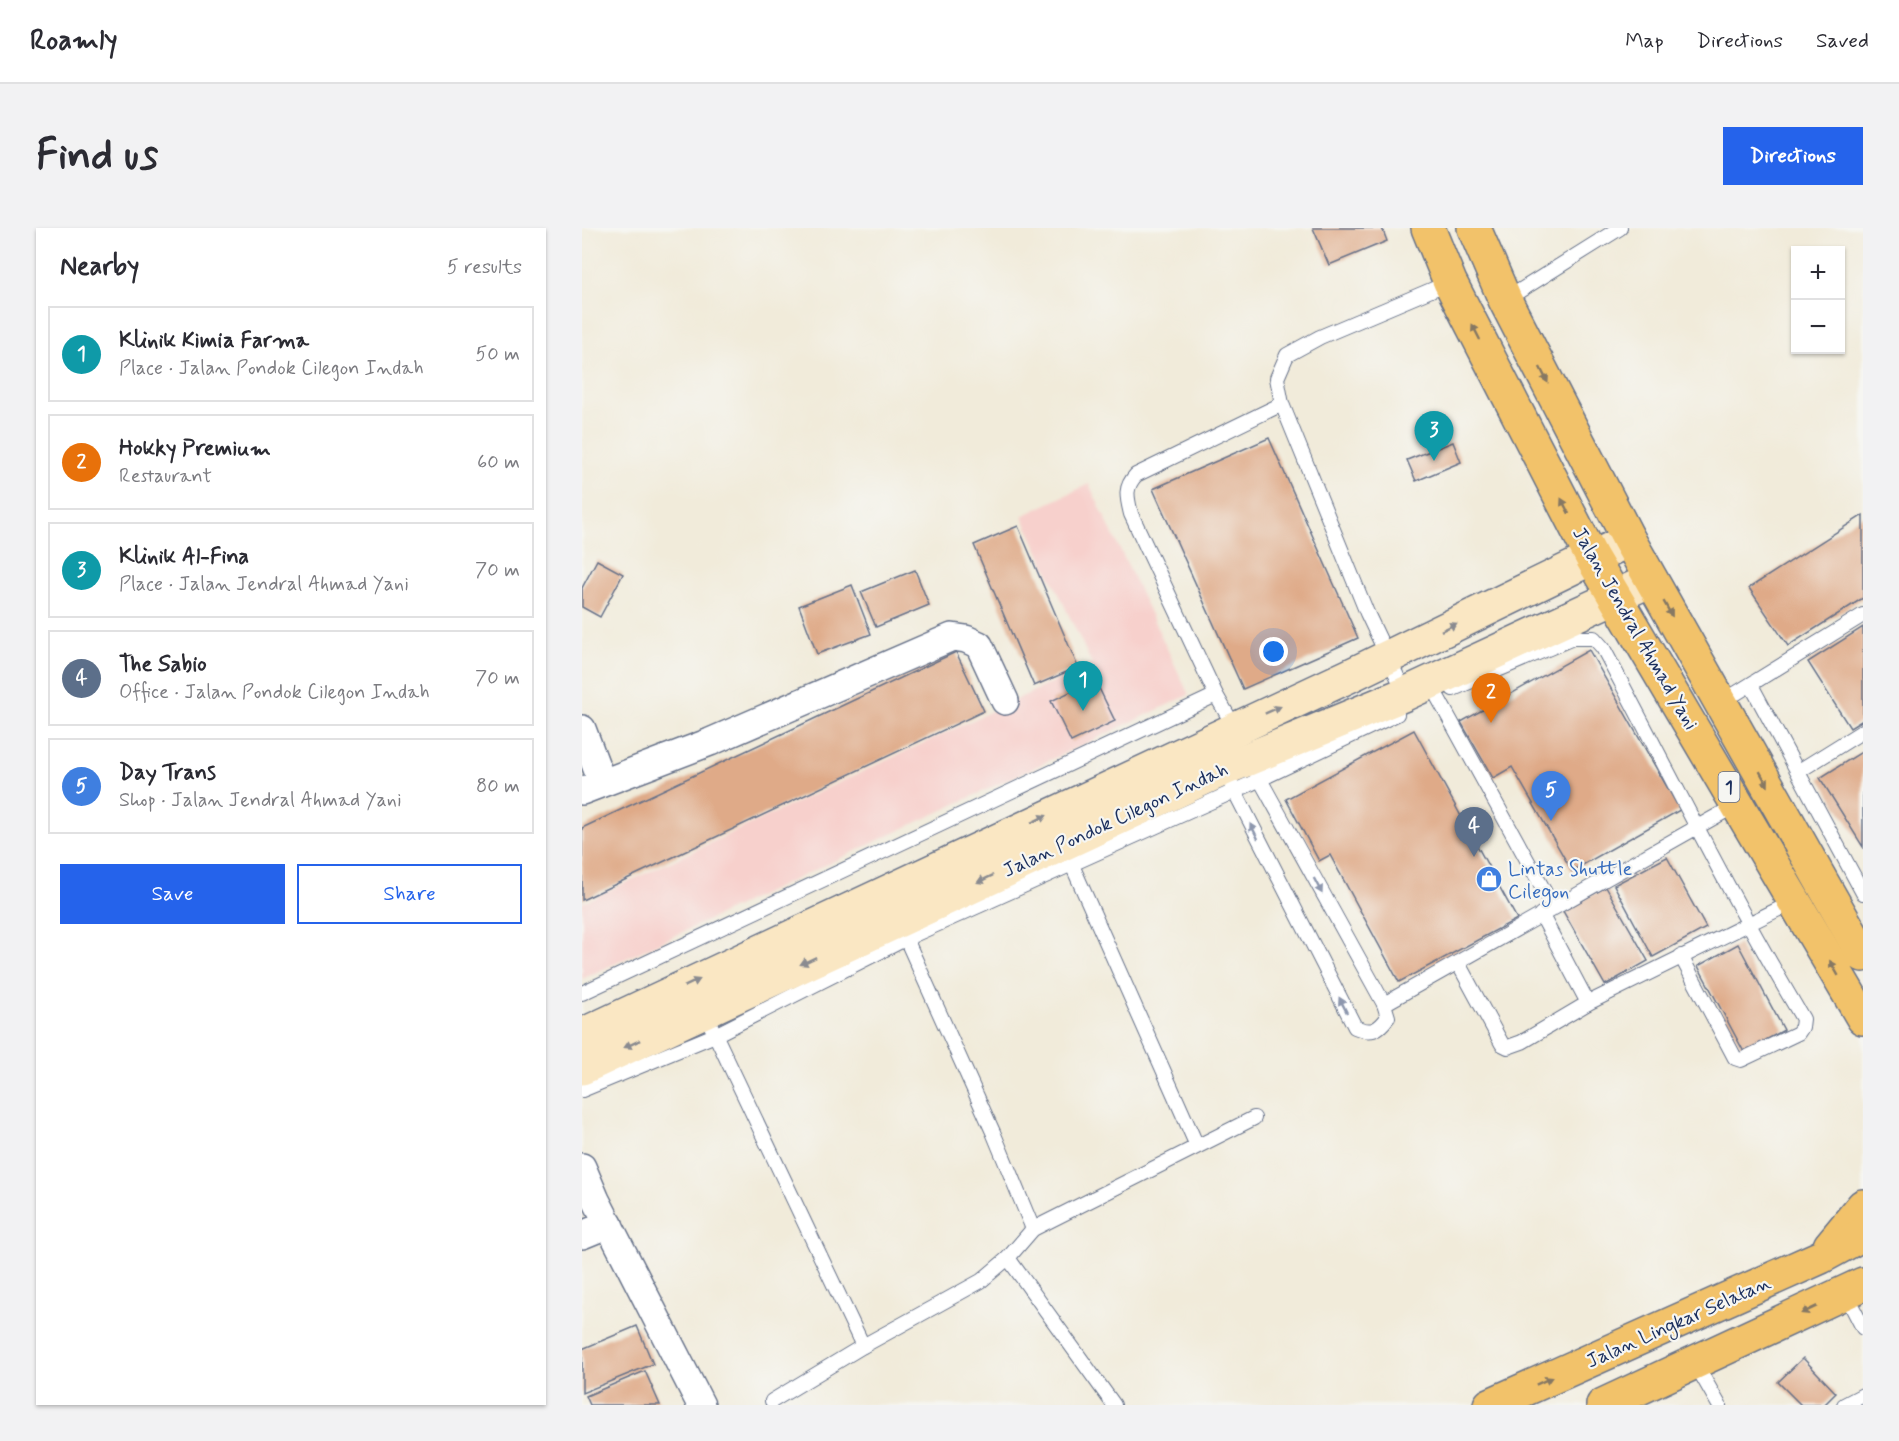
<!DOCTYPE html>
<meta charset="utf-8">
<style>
body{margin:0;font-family:Mynerve,sans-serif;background:#f2f2f3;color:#2b2b33}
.controls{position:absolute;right:18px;top:18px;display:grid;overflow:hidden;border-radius:0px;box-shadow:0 2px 4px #0004}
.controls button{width:54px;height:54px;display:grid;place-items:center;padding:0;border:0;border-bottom:2px solid #e1e1e2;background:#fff;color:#2b2b33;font:30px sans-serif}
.you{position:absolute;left:692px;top:424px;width:21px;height:21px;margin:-15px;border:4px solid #fff;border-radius:50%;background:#1a73e8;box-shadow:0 0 0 9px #1a73e833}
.badge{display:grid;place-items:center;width:39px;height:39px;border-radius:50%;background:#2563eb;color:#fff;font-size:20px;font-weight:700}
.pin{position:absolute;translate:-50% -50px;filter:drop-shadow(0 2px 3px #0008)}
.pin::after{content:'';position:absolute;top:32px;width:21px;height:18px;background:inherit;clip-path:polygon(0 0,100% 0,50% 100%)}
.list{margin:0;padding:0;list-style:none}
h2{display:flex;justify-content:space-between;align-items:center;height:78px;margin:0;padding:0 24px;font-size:26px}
h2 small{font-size:20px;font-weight:400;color:#7c7c81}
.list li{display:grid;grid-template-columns:39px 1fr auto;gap:18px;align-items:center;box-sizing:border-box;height:96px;margin:0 12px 12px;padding:0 12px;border:2px solid #e1e1e2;border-radius:0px}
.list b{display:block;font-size:22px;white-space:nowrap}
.list p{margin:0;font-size:20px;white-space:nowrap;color:#7c7c81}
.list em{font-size:20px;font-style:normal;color:#7c7c81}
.actions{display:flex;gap:12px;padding:18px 24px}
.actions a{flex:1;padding:14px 0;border:2px solid #2563eb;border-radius:0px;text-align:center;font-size:21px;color:#2563eb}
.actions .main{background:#2563eb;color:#fff}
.map{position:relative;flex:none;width:1281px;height:1177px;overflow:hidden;border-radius:0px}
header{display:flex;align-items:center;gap:36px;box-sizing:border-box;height:84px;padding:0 30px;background:#fff;border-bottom:2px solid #e1e1e2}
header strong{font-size:28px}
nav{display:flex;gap:33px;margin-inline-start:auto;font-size:21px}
.intro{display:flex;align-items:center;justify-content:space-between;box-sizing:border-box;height:144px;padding:0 36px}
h1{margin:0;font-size:42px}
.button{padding:15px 27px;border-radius:0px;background:#2563eb;color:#fff;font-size:21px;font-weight:700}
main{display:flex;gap:36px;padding:0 36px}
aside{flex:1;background:#fff;border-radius:0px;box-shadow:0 2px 4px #0004}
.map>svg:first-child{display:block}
.built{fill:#f7d0cc}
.building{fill:#dfaa88}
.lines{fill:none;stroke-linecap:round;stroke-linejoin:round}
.lane-casing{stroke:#667189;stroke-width:16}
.street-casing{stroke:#667189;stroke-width:30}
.secondary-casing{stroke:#667189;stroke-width:36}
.highway-casing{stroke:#667189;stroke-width:36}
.lane{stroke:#fff;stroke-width:14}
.street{stroke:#fff;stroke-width:27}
.secondary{stroke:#fae7c3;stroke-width:33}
.highway{stroke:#f2c26a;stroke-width:33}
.oneway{fill:#867864}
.oneway2{fill:#8a8b90}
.oneway3{fill:#8d97ae}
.labels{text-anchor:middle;stroke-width:4.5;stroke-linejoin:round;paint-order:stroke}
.shield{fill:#f6f6f2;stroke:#5d6b8a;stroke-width:1.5}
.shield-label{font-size:18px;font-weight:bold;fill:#1b2f5e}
.street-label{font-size:20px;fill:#1b2f5e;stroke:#f6f6f2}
.shop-label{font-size:20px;fill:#366cbe;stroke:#f6f6f2;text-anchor:start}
</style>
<header>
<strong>Roamly</strong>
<nav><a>Map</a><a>Directions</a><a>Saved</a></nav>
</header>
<div class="intro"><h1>Find us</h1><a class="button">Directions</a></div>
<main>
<aside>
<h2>Nearby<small>5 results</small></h2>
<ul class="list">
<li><span class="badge" style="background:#0f9aa8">1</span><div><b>Klinik Kimia Farma</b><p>Place · Jalan Pondok Cilegon Indah</p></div><em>50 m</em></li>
<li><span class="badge" style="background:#e8710a">2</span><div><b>Hokky Premium</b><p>Restaurant</p></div><em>60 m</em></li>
<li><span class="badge" style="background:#0f9aa8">3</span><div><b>Klinik Al-Fina</b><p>Place · Jalan Jendral Ahmad Yani</p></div><em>70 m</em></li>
<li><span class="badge" style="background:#5c6f8a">4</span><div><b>The Sabio</b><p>Office · Jalan Pondok Cilegon Indah</p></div><em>70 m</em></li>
<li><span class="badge" style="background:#3f7fe0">5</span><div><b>Day Trans</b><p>Shop · Jalan Jendral Ahmad Yani</p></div><em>80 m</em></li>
</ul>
<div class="actions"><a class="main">Save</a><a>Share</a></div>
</aside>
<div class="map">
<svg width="1281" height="1177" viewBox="0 0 1281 1177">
<rect width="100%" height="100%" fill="#f6f6f2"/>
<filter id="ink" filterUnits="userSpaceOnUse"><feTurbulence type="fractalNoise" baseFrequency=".0167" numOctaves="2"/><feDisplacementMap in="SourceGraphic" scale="12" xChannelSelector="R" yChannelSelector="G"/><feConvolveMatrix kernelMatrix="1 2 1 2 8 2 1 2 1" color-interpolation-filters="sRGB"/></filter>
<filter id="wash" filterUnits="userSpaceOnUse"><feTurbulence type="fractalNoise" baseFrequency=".008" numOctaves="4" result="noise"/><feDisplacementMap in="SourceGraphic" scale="24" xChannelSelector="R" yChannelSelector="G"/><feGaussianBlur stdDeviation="1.35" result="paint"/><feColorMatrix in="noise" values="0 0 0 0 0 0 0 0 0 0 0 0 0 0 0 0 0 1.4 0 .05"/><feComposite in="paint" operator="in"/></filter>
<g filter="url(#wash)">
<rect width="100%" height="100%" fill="#f1ebda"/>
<!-- built -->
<path class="built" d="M507 256 607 467 0 751V675L510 436 440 288Z"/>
<g id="blocks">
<!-- building -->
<g class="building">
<path d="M731 0H800L805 13 747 37Z"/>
<path d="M687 210 776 410 661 461 571 261Z"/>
<path d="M871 214 879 234 834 253 825 232Z"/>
<path d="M1281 287V370L1206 418 1167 360Z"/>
<path d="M436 298 496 439 452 458 392 317Z"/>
<path d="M15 332 41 346 18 389 0 379V360Z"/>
<path d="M333 342 347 377 294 399 279 364Z"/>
<path d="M270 357 289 406 235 426 217 378Z"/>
<path d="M1281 399V492L1268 500 1226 434Z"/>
<path d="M1007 422 1098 582 990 643 930 539 911 550 879 494Z"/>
<path d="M374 424 402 483 0 672V600Z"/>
<path d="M513 452 533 493 489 514 469 473Z"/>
<path d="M832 502 935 691 817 754 748 627 737 633 704 571Z"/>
<path d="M1281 523V619L1238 550Z"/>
<path d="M1085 629 1124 700 1071 729 1032 657Z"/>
<path d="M1024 659 1066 733 1023 757 981 683Z"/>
<path d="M1156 716 1202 802 1162 824 1116 738Z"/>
<path d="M55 1098 71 1136 0 1165V1121Z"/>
<path d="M1221 1130 1254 1165 1242 1177H1219L1196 1154Z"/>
<path d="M63 1143 78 1177H8L4 1168Z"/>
</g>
</g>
</g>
<g filter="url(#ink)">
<use href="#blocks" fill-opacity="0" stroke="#667189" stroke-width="1.5"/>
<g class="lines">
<defs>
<g id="lane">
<path d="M923 72 1038 0"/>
<path d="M700 176 695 150 705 127 738 109 868 54"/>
<path d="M1169 457 1281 665"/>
<path d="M871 461 991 410H1012L1021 420C1087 544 1149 670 1221 791L1220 799 1216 805 1159 832 1153 830 1099 728"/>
<path d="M634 467 654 502"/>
<path d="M855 468 971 679"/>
<path d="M1140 474 1281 387"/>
<path d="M1217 543 1281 503"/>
<path d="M649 556 773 799C789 806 796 803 806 789L802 776 675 546"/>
<path d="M486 628 615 918"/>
<path d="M959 686 1006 775"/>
<path d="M321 704 411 904 451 1001"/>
<path d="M876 735 920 816 926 819 940 814 1006 775 1213 673"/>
<path d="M0 765 634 467 549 286C545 269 542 260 554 247L700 176 785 385 823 465"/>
<path d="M802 776 1156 576"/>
<path d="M122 783 281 1118"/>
<path d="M0 862 133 807 325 710 666 557 815 486"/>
<path d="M426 1030 532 1177"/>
<path d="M1263 1065 1281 1100"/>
<path d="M1113 1135 1137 1177"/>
<path d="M190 1173 281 1118 399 1053 426 1030 451 1001 672 890"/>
<path d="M1262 1177 1281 1167"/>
</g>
<g id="street">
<path d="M0 501 20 554"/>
<path d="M0 563 128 514 370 409 384 411 397 417 423 473"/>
<path d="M0 939 14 972 119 1177"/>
<path d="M0 1007 27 996"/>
</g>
<g id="secondary">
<path d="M0 807 767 448 1047 312"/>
<path d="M0 840 642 541 823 466 1069 352"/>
</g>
<g id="highway">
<path d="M846 0 868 54 1010 330 1281 790"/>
<path d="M892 0 923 72 1047 312 1281 727"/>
<path d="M1248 1018 1281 978"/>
<path d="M908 1177 1239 1029 1281 1006"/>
<path d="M1021 1177 1281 1056"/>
</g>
</defs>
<!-- lane casing -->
<use href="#lane" class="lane-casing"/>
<!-- street casing -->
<use href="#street" class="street-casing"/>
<!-- secondary casing -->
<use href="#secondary" class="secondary-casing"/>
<!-- highway casing -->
<use href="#highway" class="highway-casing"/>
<!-- lane -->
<use href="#lane" class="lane"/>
<!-- street -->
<use href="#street" class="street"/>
<!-- secondary -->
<use href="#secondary" class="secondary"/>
<!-- highway -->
<use href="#highway" class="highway"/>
</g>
<!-- one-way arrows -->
<defs><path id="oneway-solid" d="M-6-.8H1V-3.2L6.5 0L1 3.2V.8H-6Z" transform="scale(1.5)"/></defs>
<g class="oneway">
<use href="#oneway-solid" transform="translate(894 104) rotate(-117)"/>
<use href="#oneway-solid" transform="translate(962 147) rotate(63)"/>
<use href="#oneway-solid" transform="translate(983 278) rotate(-117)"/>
<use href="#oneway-solid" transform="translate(1086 381) rotate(60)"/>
<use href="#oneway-solid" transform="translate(1182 551) rotate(61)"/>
<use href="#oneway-solid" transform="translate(1252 740) rotate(-120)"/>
<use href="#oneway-solid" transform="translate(1227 1082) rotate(155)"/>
<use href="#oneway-solid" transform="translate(962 1153) rotate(-24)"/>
</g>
<g class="oneway2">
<use href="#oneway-solid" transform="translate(867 399) rotate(-26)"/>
<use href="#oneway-solid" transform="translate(691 482) rotate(-24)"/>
<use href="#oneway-solid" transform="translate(457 591) rotate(-25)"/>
<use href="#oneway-solid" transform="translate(403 651) rotate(155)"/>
<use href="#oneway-solid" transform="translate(226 733) rotate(155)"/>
<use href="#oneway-solid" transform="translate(110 755) rotate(-25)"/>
<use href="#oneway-solid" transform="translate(50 816) rotate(155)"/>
</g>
<g class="oneway3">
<use href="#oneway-solid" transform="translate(672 603) rotate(-117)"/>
<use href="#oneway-solid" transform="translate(736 658) rotate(62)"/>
<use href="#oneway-solid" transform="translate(761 777) rotate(-117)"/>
</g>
</g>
<!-- icons -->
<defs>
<symbol id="shop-disc" viewBox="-11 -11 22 22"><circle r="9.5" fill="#3f7fe0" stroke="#f6f6f2"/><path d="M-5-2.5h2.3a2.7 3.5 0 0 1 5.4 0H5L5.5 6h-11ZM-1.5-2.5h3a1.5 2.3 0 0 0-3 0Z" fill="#fff"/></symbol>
</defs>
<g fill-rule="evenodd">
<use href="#shop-disc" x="892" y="636" width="30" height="30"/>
</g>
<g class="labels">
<!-- shield labels -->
<rect class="shield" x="1136.5" y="544" width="21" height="30" rx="4.5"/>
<g class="shield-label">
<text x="1147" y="565">1</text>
</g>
<!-- street labels -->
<g class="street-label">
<text transform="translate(1054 400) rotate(60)" y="7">Jalan Jendral Ahmad Yani</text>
<text transform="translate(533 591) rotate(-25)" y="7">Jalan Pondok Cilegon Indah</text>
<text transform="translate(1096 1093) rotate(-24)" y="7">Jalan Lingkar Selatan</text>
</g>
<!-- shop labels -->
<g class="shop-label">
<text x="926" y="647">Lintas Shuttle<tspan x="926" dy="23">Cilegon</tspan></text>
</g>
</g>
</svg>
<div class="controls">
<button>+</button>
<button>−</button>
</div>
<div class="you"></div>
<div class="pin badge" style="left:501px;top:483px;background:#0f9aa8">1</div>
<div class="pin badge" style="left:909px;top:495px;background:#e8710a">2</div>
<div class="pin badge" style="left:852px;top:233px;background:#0f9aa8">3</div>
<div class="pin badge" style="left:892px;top:629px;background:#5c6f8a">4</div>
<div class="pin badge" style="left:969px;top:593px;background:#3f7fe0">5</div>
</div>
</main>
